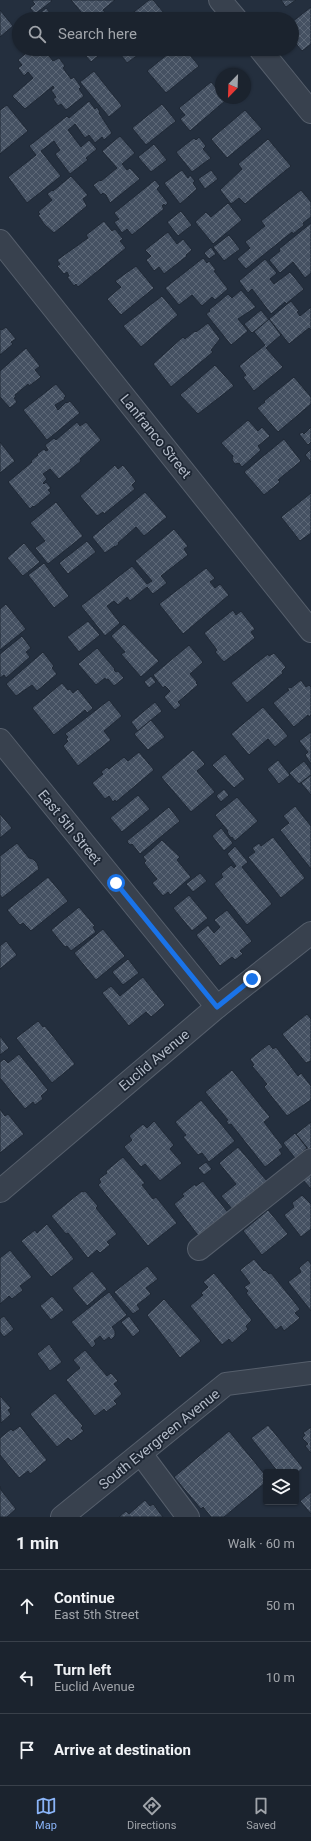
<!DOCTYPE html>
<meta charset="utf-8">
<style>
body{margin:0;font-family:Roboto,sans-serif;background:#282f3a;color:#f1f3f6}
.controls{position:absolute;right:12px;bottom:12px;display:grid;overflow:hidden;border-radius:4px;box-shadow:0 1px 3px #0004}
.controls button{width:36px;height:36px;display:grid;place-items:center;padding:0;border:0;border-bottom:1px solid #39404a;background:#1b232e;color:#f1f3f6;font:20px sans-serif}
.compass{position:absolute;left:215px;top:68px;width:36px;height:36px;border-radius:50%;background:#1b232e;box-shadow:0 1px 3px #0004;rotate:203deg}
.stop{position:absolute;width:12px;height:12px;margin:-9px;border:3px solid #1a73e8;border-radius:50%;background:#fff}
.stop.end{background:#1a73e8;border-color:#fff;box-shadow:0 1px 4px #0008}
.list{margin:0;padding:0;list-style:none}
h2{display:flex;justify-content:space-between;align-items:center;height:52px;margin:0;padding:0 16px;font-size:17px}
h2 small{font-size:13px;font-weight:400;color:#a0a4aa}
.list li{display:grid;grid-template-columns:26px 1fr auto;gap:12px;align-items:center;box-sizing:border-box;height:72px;padding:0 16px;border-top:1px solid #39404a}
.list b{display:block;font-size:15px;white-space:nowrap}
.list p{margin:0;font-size:13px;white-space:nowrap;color:#a0a4aa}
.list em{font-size:13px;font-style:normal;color:#a0a4aa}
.icon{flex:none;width:22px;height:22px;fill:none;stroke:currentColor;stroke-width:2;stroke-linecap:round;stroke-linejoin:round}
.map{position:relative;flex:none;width:311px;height:1517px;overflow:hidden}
.search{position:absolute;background:#1b232e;box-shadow:0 1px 3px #0004;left:12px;right:12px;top:12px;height:44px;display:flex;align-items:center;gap:10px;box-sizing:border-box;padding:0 14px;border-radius:22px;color:#a0a4aa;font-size:15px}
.sheet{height:268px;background:#1b232e}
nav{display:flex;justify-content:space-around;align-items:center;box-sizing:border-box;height:56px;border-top:1px solid #39404a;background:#1b232e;font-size:11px;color:#a0a4aa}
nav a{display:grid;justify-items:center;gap:2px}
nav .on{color:#8ab4f8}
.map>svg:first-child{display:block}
.building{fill:url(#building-cross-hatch);stroke:#1f2835}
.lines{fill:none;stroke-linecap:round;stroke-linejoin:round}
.minor-casing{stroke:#565f6c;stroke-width:24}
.minor{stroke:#38414e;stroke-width:22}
.route{stroke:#1a73e8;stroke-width:5}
.labels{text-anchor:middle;stroke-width:3.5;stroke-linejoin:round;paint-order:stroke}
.street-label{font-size:14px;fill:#b4bcc9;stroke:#1d2633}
</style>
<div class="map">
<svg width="311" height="1517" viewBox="0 0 311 1517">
<defs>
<pattern id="building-cross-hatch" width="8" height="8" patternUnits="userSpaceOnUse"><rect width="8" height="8" fill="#455162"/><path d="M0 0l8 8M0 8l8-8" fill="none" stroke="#5d6877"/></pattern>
</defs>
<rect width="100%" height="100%" fill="#242f3e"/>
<!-- building -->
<g class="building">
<path d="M33 0H51L52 1 35 14 30 8 35 4 33 2Z"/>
<path d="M71 0H115L103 10 109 17 106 19H87Z"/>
<path d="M149 0H153L169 19H125Z"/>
<path d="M281 0H296L286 7Z"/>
<path d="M311 7V44L302 51 292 39 297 34 292 28V22Z"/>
<path d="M46 8 55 19H33Z"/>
<path d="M0 10 13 26 0 37Z"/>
<path d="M31 49H43L53 61 59 58 65 66 63 68 71 79 74 77 81 87 79 89 84 96 66 110 61 104 58 106 53 99 56 97 51 90 54 88 53 86 25 109 12 96 33 78 28 72 24 76 18 68 22 65 18 60Z"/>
<path d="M80 49H106L91 62Z"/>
<path d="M121 49H146L127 63 118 51Z"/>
<path d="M174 49H185L199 66 166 93 147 71Z"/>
<path d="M94 71 122 106 109 117 80 82Z"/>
<path d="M211 82 221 94V98H224L226 100 190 131 180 119 185 115 179 108Z"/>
<path d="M89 101 95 109 97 107 100 112 99 113 112 133 104 140 102 137 95 143 89 135 85 138 75 124 68 130 81 147 89 140 97 149 86 158 88 160 70 174 55 154 60 150 54 141 41 151 61 176 27 203 8 177 36 155 29 146 67 116 69 118Z"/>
<path d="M162 104 176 121 146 145 132 128Z"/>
<path d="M7 105 28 131 0 154V110Z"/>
<path d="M245 110 262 129 227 158 211 139Z"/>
<path d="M120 136 135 153 122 164 127 170 130 168 140 179 110 203 106 195 103 193 101 195 93 185 100 180 101 181 117 168 102 151Z"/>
<path d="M199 137 206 146 203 149 211 158 192 172 176 152 194 138 196 140Z"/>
<path d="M268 139 291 166 245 204 239 198 231 204 220 190 242 169 238 164Z"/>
<path d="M154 144 167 160 151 172 138 157Z"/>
<path d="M182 170 188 178 190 175 195 181 193 183 197 189 180 204 164 183Z"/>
<path d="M211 170 218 179 205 189 198 179Z"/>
<path d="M71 176 88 195 83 199 87 206 54 233 44 224 38 215 40 214 38 212 52 200 47 194 52 190 53 191Z"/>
<path d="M155 180 160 186 157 189 168 203 165 206 164 204 162 206 164 209 132 235 127 229 122 233 114 222 119 219 114 213Z"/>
<path d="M301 190 311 202V217L303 223 304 225 293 234 292 232 246 269 237 259 250 248 245 242 265 226 261 221Z"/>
<path d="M228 203 242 220 213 244 195 222 206 212 211 217Z"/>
<path d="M181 211 192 225 178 236 167 222Z"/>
<path d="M104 221 112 231 115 229 123 239 120 241 126 248 78 287 76 284 74 286 67 277 69 276 67 272 64 274 57 266 60 264 57 260 88 238 86 235Z"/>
<path d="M311 223V273L305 278 293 262 280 273 269 260 280 251 279 249Z"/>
<path d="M168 232 177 244 183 239 192 250 186 255 187 256 164 274 159 267 154 271 146 260 151 256 145 250Z"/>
<path d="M229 235 240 249 224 261 213 247Z"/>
<path d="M211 247 216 254 209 259 204 253Z"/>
<path d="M203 258 207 263 209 261 216 270 214 271 228 289 215 300 212 297 202 306 192 295 179 305 165 288Z"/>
<path d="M265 259 277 273 270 279 274 284 290 272 304 289 286 304 285 302 271 314 252 289 248 293 239 281Z"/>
<path d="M136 266 154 288 121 315 107 299 121 287 115 281Z"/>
<path d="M241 290 256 307 238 319 248 331 231 345 206 314 210 311 209 310 228 294 232 298Z"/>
<path d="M162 296 178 315 141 347 123 326Z"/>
<path d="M291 301 299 311 297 312 300 316 311 307V330L309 328 289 344 269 319Z"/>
<path d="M261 310 269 320 252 333 244 324Z"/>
<path d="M269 319 281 335 266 348 283 367 254 391 243 377 246 375 239 366 265 345 254 332Z"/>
<path d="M208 323 220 339 211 350 213 352 171 387 153 364 183 337 185 339 195 331 196 332Z"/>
<path d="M6 327 16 339 11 342 13 344 0 355V329L2 330Z"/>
<path d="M26 348 40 366 35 370 41 377 29 386 28 384 15 395 16 397 14 398 17 402 10 408 0 397V371Z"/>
<path d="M215 365 234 386 198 414 180 395Z"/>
<path d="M294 377 311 397V404L278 432 257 408 265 402 264 401Z"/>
<path d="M56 384 66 396 64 398 65 399 55 405 58 410 66 402 67 403 70 401 80 413 47 440 23 410Z"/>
<path d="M248 420 258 431 262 427 270 436 258 446 261 450 242 467 239 463 235 464 232 460 233 456 221 443Z"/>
<path d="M77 422 80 426 86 422 101 440 80 459 81 461 59 479 50 469 43 474 47 479 43 483 44 484 46 482 51 488 48 490 51 493 34 507 33 506 30 509 8 482 32 462 31 461 38 455 37 454 44 449 46 451 48 450 45 445 54 438 56 440Z"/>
<path d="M311 427V442L308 445 299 434 302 432 304 434Z"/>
<path d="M284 439 301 461 278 480 280 482 264 495 244 472Z"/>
<path d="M0 442 15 461 0 473Z"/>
<path d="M311 449V462L305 455Z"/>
<path d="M115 465 118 469 123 465 136 481 132 485 135 489 104 514 103 512 97 516 80 496Z"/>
<path d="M145 492 167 517 144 536 136 527 118 543 119 544 115 547V546L105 553 92 537Z"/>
<path d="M311 493V533L300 541 281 517Z"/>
<path d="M56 502 83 536 48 564 35 548 45 541 30 523Z"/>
<path d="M174 529 188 546 184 549 188 555 161 576 167 583 153 594 147 587 130 601 127 597 118 605 114 601 107 606 120 623 105 636 81 606 132 566 147 584 152 581 135 561Z"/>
<path d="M87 541 96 552 68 574 59 563Z"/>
<path d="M24 543 40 562 23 576 7 558Z"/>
<path d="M44 563 69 596 54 608 28 575Z"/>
<path d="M206 568 215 578 210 582 215 588 220 584 229 595 183 634 159 604Z"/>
<path d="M6 604 26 629 0 650V609Z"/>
<path d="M233 610 236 615 241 611 255 629 251 632 255 638 224 662 215 652 217 650 204 633Z"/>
<path d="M88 621 100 635 79 652 67 637Z"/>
<path d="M124 624 159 661 141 677 121 654 125 652 111 636Z"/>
<path d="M22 636 31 648 26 652 30 657 6 678 4 675 0 678V654Z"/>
<path d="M189 645 203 662 190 674 197 682 196 683 198 685 178 702 181 705 175 710 164 697 170 691 165 686 163 688 153 675Z"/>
<path d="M97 648 115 669 114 670 116 672 118 671 124 678 114 686 108 679 106 680 105 678 96 685 78 664Z"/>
<path d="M43 652 54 666 52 668 57 674 37 691 32 685 16 696 6 684Z"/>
<path d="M274 653 286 667 282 671 283 673 247 703 231 683 268 654 269 656Z"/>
<path d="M151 676 156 682 149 688 144 682Z"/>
<path d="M301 680 306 687 309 685 311 687V715L309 717 308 715 294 727 273 703 289 690 287 689 290 687 291 688Z"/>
<path d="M62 683 68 690 70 689 73 693 78 689 93 708 87 713 85 710 54 735 32 708Z"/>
<path d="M109 700 122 716 104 731 111 740 78 766 63 746 68 741 66 739 68 737 65 734Z"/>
<path d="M155 702 162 711 138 731 131 722Z"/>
<path d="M263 707 288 736 275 747 268 739 249 755 231 734Z"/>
<path d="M151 720 165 737 148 750 134 734Z"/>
<path d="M311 732V764L305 755 308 752 299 741Z"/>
<path d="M193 750 205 764 197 771 215 792 191 812 161 777Z"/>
<path d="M139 752 154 770 116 802 115 800 113 802 109 796 105 799 92 783 103 774 101 772 107 767 109 769 124 757 128 761Z"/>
<path d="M225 754 245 779 234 788 212 765Z"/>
<path d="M278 760 290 775 279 784 267 769Z"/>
<path d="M304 761 311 770V775L299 784 289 773Z"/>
<path d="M311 775V795L301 783Z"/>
<path d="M224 789 229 795 221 802 216 796Z"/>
<path d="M138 795 150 809 122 832 110 818Z"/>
<path d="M237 797 258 821 235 841 232 837 231 838 227 832 228 831 215 815Z"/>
<path d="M295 806 311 826V869L280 830 289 823 283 816Z"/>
<path d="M169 807 180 821 140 854 132 844 130 845 127 842 128 840Z"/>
<path d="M0 814 12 828 0 838Z"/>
<path d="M221 828 233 843 224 851 212 836Z"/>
<path d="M273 837 305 878 281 898 248 857 255 852 252 848 259 843 261 846Z"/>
<path d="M162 840 180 857 177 860 191 877 170 895 168 892 163 896 152 883 157 879 144 863 146 861 143 857Z"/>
<path d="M17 843 29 858 33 859 37 863 39 869 2 898 0 895V856Z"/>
<path d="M235 846 248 862 242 867 272 904 247 925 214 884 223 877 221 874 231 865 234 868 236 866 227 854Z"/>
<path d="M200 873 207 881 193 892 186 884Z"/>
<path d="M48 877 68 901 31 931 23 923 20 925 7 910Z"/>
<path d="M189 895 208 918 192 931 173 908Z"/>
<path d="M79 907 95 926 93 927 96 932 71 951 67 946 65 947 51 930Z"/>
<path d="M227 910 252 941 240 951 243 954 235 960 232 957 220 966 196 935 208 925 214 933 220 927 214 920Z"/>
<path d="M103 929 125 956 96 980 74 953Z"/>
<path d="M6 941 17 955 0 969V946Z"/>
<path d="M128 959 139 973 123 985 112 972Z"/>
<path d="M143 977 165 1005 151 1017 146 1012 129 1026 102 993 111 986 120 996Z"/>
<path d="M307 1014 311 1019V1061L306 1063 282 1034Z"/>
<path d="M38 1021 43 1027 45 1026 75 1064 52 1083 16 1038Z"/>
<path d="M0 1036 9 1048 0 1055Z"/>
<path d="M269 1044 273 1049 276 1047 298 1076 301 1073 311 1086V1100L287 1116 264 1087 267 1084 252 1066 254 1065 250 1059Z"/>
<path d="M19 1054 48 1090 41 1096 43 1099 35 1105 33 1102 25 1109 0 1078V1062L4 1059 8 1063Z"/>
<path d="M232 1070 270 1117 264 1122 283 1147 279 1150 282 1154 265 1167 231 1124 229 1125 226 1121 228 1120 205 1092Z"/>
<path d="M201 1100 235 1141 209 1162 202 1153 198 1155 183 1137 186 1135 175 1122Z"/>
<path d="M0 1109 5 1116 8 1114 24 1134 0 1153Z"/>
<path d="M154 1121 174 1145 170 1149 182 1163 160 1181 145 1164 141 1167 124 1147 132 1140 129 1136 143 1124 147 1128Z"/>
<path d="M311 1122V1150L310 1151 296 1134Z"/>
<path d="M295 1133 307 1148 295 1158 283 1143Z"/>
<path d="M238 1147 267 1181 234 1211 221 1196 236 1184 219 1163Z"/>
<path d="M123 1157 145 1183 142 1185 153 1199 156 1197 177 1223 148 1246 98 1185 101 1182 99 1179 107 1173 106 1171Z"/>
<path d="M206 1162 212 1169 204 1175 198 1168Z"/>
<path d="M311 1174V1189L303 1180Z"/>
<path d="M203 1181 230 1215 200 1238 174 1204 184 1196 182 1194 195 1184 196 1186Z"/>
<path d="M82 1191 83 1192 85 1191 98 1206 96 1208 117 1234 107 1242 110 1245 100 1253 97 1250 88 1258 68 1233 66 1234 51 1216Z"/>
<path d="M302 1195 311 1204V1229L301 1237 284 1215 294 1207 292 1203Z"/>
<path d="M268 1210 288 1234 262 1255 243 1231Z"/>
<path d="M47 1224 74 1259 51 1277 21 1241 35 1230 37 1233Z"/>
<path d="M10 1250 32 1277 20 1286 23 1290 12 1299 9 1296 0 1304V1258Z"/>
<path d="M254 1259 264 1271 265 1270 269 1274 271 1273 300 1309 295 1313 300 1318 284 1331 281 1326 276 1330 246 1293 248 1291 244 1287 250 1283 240 1270Z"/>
<path d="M308 1260 311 1264V1311L288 1282 301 1272 299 1268Z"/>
<path d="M147 1266 158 1279 146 1288 151 1294 137 1305 140 1309 133 1314 114 1292Z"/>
<path d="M92 1271 107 1289 87 1306 72 1288Z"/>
<path d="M214 1273 252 1320 246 1326 248 1329 232 1343 229 1339 222 1345 190 1306 203 1295 201 1293 208 1287 203 1282Z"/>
<path d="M109 1292 127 1315 112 1327 115 1331V1336L111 1340 109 1337 104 1341 100 1336 94 1341 96 1344 92 1348 71 1322Z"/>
<path d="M52 1296 64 1310 51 1320 40 1306Z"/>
<path d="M164 1299 201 1341 180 1358 147 1315Z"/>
<path d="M4 1316 14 1329 4 1337 0 1332V1319Z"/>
<path d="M129 1316 140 1331 133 1337 121 1322Z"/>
<path d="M49 1344 62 1362 50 1371 37 1354Z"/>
<path d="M85 1350 107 1376 111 1373 118 1381 114 1384 122 1394 114 1401 117 1404 106 1412 104 1409 95 1416 66 1380 80 1368 73 1360Z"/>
<path d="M55 1393 83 1426 81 1428 84 1431 71 1441 68 1438 57 1447 30 1414Z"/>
<path d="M0 1396 11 1408 8 1410 11 1414 1 1423Z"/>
<path d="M268 1425 303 1468 296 1474V1472H278L251 1438Z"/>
<path d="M20 1426 47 1460 30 1474 28 1471 19 1478 0 1455V1438L11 1429 13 1431Z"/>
<path d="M311 1427V1453L305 1446 308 1444 302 1438 305 1435 303 1433Z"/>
<path d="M229 1431 266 1476V1482L224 1517H211L203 1507 201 1509 174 1477Z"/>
<path d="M0 1486 1 1490 16 1509 7 1517H0Z"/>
<path d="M311 1492V1514L300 1501Z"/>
<path d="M145 1500 150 1506 153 1504 163 1517H119L126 1511 129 1514Z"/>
</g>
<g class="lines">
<defs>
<g id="minor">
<path d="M220 0 236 19"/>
<path d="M260 49 311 112"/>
<path d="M0 241 311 631"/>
<path d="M0 740 217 1007"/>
<path d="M0 1191 217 1007 311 933"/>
<path d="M199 1249 311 1160"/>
<path d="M141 1454 188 1517"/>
<path d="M62 1517 226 1384 311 1373"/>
</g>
</defs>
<!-- minor casing -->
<use href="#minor" class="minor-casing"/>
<!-- minor -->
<use href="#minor" class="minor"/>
</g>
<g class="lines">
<!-- route -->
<path class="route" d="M116 883 217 1007 252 979"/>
</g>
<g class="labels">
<!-- street labels -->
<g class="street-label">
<text transform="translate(156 436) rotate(51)" y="5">Lanfranco Street</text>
<text transform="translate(70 827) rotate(51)" y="5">East 5th Street</text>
<text transform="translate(154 1060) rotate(-40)" y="5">Euclid Avenue</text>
<text transform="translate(159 1439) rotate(-39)" y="5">South Evergreen Avenue</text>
</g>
</g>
</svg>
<div class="controls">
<button><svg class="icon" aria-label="layers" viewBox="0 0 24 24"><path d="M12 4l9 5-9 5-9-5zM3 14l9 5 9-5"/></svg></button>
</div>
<svg class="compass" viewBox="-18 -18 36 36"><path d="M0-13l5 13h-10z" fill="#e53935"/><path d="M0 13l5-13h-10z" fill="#a0a4aa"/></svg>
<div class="stop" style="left:116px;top:883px"></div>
<div class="stop end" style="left:252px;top:979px"></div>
<div class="search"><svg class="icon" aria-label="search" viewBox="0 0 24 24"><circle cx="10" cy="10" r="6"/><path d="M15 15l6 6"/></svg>Search here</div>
</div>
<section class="sheet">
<h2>1 min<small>Walk · 60 m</small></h2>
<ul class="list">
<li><svg class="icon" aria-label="ahead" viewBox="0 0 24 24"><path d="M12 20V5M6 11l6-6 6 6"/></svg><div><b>Continue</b><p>East 5th Street</p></div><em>50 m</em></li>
<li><svg class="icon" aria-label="left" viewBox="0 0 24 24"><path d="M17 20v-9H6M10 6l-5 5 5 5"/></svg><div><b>Turn left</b><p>Euclid Avenue</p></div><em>10 m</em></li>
<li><svg class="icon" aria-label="arrive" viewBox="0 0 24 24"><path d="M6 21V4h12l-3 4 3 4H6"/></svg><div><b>Arrive at destination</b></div></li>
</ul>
</section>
<nav>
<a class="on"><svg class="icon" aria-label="map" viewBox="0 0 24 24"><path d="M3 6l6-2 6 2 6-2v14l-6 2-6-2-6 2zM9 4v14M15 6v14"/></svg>Map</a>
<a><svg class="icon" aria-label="directions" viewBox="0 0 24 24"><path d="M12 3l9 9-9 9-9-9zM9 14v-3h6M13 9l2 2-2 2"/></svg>Directions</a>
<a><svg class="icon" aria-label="saved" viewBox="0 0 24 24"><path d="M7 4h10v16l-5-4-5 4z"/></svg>Saved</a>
</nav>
